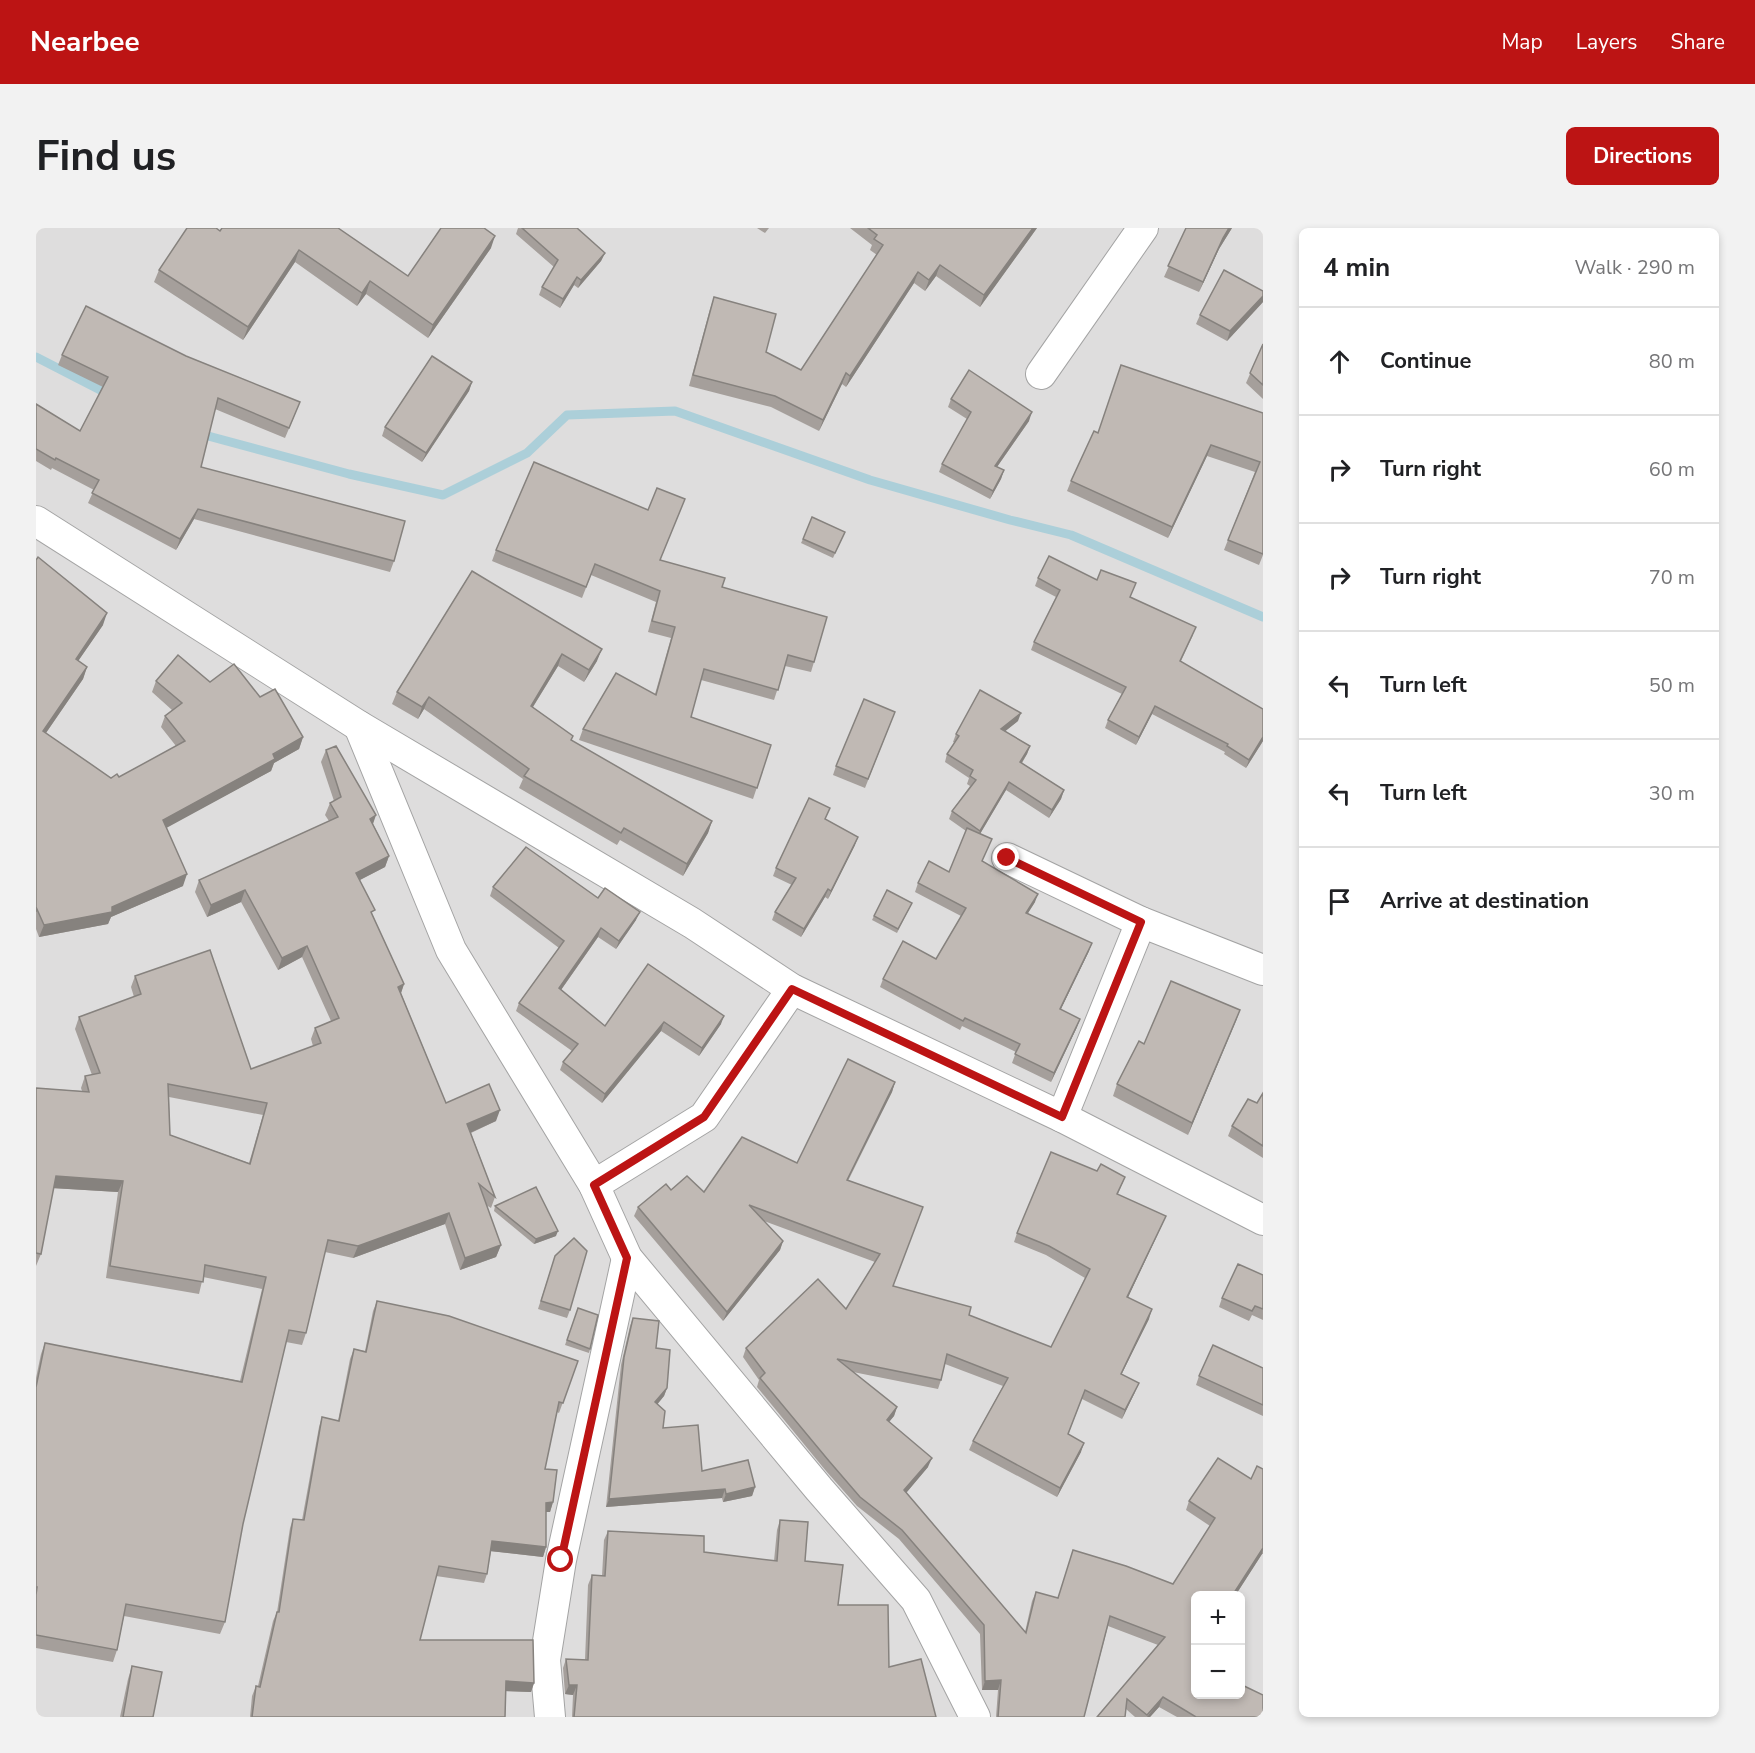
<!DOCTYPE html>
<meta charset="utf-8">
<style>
body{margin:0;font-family:"Nunito Sans",sans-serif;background:#f2f2f2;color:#202124}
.controls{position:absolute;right:18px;bottom:18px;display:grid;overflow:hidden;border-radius:9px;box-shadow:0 3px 9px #0003}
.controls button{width:54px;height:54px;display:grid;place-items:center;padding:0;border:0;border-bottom:2px solid #e0e0e0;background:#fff;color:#202124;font:30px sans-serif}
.stop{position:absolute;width:18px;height:18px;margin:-14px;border:4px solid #bc1414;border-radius:50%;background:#fff}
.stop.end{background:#bc1414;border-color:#fff;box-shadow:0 2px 6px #0008}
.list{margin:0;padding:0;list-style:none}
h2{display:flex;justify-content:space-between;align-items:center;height:78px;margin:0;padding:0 24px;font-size:26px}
h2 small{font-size:20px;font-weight:400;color:#757577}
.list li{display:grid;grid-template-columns:39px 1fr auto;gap:18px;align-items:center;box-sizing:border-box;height:108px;padding:0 24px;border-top:2px solid #e0e0e0}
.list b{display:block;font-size:22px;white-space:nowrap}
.list em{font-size:20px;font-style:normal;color:#757577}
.icon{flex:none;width:33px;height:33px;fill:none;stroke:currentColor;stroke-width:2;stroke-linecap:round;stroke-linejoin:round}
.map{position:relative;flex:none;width:1227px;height:1489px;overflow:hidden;border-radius:9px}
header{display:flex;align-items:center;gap:36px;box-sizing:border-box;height:84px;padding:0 30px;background:#bc1414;color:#fff}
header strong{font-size:28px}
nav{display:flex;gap:33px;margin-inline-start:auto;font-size:21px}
.intro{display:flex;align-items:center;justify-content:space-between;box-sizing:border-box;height:144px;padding:0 36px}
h1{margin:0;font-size:42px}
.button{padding:15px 27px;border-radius:9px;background:#bc1414;color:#fff;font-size:21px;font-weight:700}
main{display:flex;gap:36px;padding:0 36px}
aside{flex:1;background:#fff;border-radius:9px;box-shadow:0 3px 9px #0003}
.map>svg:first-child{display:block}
.residential{fill:#dedddd;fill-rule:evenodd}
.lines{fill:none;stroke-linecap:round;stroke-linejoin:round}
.stream{stroke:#accfd9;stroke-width:9}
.street-casing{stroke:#a4a4a4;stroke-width:32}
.street{stroke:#fff;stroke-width:30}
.wall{fill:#a59f9b;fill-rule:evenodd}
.shaded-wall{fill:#86827e}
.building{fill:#c0b9b4;stroke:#86827e;stroke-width:1.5;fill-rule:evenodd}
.route{stroke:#bc1414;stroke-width:8}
</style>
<header>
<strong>Nearbee</strong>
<nav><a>Map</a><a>Layers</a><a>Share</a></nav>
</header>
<div class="intro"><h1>Find us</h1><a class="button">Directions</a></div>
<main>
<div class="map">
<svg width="1227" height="1489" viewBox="0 0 1227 1489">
<rect width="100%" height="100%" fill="#f0ede8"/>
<!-- residential -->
<path class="residential" d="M0 0H1227V1489H0ZM1160 1368H1204V1466H1160Z"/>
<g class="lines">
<!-- stream -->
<g class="stream">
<path d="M0 129 74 167"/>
<path d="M161 205 313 246 407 267 491 225 531 187 639 183 834 252 974 292 1035 307 1227 389"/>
</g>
<defs>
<g id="street">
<path d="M1005 146 1107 0"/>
<path d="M0 293 323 498 656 695 756 761 1026 889 1227 992"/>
<path d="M323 498 415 722 558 957 591 1030 783 1261 880 1372 939 1489"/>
<path d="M971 630 1105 694 1227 742"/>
<path d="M1026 889 1105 694"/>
<path d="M558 957 668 889 756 761"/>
<path d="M514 1489 509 1432 525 1332 591 1030"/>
</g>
</defs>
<!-- street casing -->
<use href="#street" class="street-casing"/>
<!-- street -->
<use href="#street" class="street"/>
</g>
<!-- wall -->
<g class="wall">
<path d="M482 0H541L569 25 565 33 542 60 538 57 524 80 503 67 506 59 518 39 480 6Z"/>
<path d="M721 0H733L729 5Z"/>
<path d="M814 0H1001L944 79 900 48 889 63 878 55 810 159 806 156 783 203 735 179 653 158 674 81 678 69 730 124 765 142 841 27 834 22 836 17Z"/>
<path d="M1150 0H1196L1183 21 1163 64 1128 49Z"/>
<path d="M184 3 372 48 455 20 392 110 330 66 321 78 259 34 207 112 118 54 123 42Z"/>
<path d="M1227 74 1191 113 1160 96 1164 87Z"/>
<path d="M1227 116V171L1210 155Z"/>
<path d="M26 127 260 184 249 210 179 181 165 239 358 333 354 344 158 291 140 322 52 275 58 262 16 240 15 242 0 233V176L44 203 67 159 22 137Z"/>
<path d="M436 154 433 163 386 234 346 208 349 199Z"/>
<path d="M915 171 993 193 961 239 968 242 965 251 954 271 903 244 906 236 931 191 912 179Z"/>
<path d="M1227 185V327L1223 337 1188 322 1219 244 1171 228 1132 310 1031 263 1035 253 1062 205Z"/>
<path d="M649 271 624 332 686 359 778 434 775 444 749 438 738 472 665 452 655 489 735 517 717 571 543 512 547 501 619 466 635 410 612 404 620 374 555 347 546 370 456 333 460 322Z"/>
<path d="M809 304 797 330 765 315 767 311Z"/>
<path d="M0 332 67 397 42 433 51 439 47 451 10 505 75 550 83 549 140 518 125 499 129 488 136 482 116 464 120 453 174 454 224 469 267 509 263 521 238 535 235 543 130 599 147 658 75 689 72 696 3 709 0 701Z"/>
<path d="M436 343 561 433 548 454 522 438 497 479 535 513 676 593 672 605 647 648 584 612 581 617 483 560 487 551 388 481 382 491 356 476 361 464Z"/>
<path d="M1002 350 1095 369 1157 407 1145 433 1227 513 1210 540 1188 526 1189 524 1116 486 1100 517 1069 500 1072 492 1086 466 995 422 998 414 1020 369 999 358Z"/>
<path d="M859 484 829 560 797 547 800 538Z"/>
<path d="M982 493 969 503 994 518 991 526 986 535 1028 562 1025 571 1013 590 970 562 944 606 947 633 999 674 992 685 1053 723 1025 781 1041 799 1015 854 976 835 980 824 926 798 924 802 844 759 847 751 900 731 925 688 879 664 882 655 913 644 930 603 913 591 916 583 934 558 931 556 933 550 909 534 911 526 919 515 917 514 920 506Z"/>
<path d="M290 522 337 596 353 628 349 639 324 652 337 688 368 756 365 765 410 875 460 893 435 905 459 969 455 980 450 977 465 1017 460 1029 424 1042 409 996 317 1030 289 1024 270 1105 266 1117 250 1114 207 1296 189 1394 184 1406 88 1388 81 1422 77 1434 0 1420V1150L5 1126 9 1115 204 1153 226 1061 167 1049 163 1066 70 1050 82 964 17 960 5 1026 0 1038V860L46 863 45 860 49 848 56 847 39 801 43 789 98 769 95 759 99 748 215 841 277 818 275 811 279 800 295 793 266 729 242 742 205 674 171 689 159 664 163 652 293 593 289 587 294 575 298 573 285 534ZM133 869 227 887 213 935 134 907Z"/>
<path d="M789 592 819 617 792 671 789 669 765 709 736 692 739 684 756 657 737 648 740 640Z"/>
<path d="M457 659 562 670 600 692 580 721 562 709 525 762 569 798 612 736 685 796 663 828 625 803 566 875 524 842 527 834 536 823 480 783 483 775 523 720 454 668Z"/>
<path d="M876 675 861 705 836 692 838 688Z"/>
<path d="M1204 782 1152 907 1077 868 1081 856 1108 816Z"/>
<path d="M859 854 856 864 812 953 857 1058 1015 1119 1049 1050 1010 1027 978 1014 981 1005 1061 943 1089 949 1082 966 1126 997 1092 1069 1113 1091 1085 1147 1099 1164 1086 1191 1046 1171 1032 1206 1045 1224 1021 1269 933 1222 937 1213 967 1158 909 1136 905 1152 902 1161 817 1144 861 1179 858 1188 853 1194 892 1239 870 1265 989 1404 996 1373 1000 1364 1022 1370 1037 1322 1137 1356 1174 1298 1150 1282 1153 1273 1215 1251 1227 1241V1326H1226L1199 1368H1160V1467L1227 1489H1141L1123 1479 1114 1489H1099L1090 1481 1061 1489 1122 1417 1072 1398 1048 1489H960L962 1462H946L944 1406 863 1311 821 1278 790 1243 721 1159 723 1152 707 1129 710 1120 810 1081 839 1034 728 993 747 1013 744 1022 687 1093 598 988 602 979 635 962 668 964 761 935Z"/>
<path d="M1227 865V930L1192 908 1196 898 1221 875Z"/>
<path d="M459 978 520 1008 498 1016 458 983Z"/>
<path d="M519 1028 534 1082 531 1090 502 1081Z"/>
<path d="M1227 1047V1092L1216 1087 1213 1093 1183 1079 1186 1070Z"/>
<path d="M341 1073 542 1133 523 1185 521 1184 509 1241 517 1274 514 1284H510V1319L507 1329 455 1323 451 1346 448 1355 400 1348 384 1412 498 1455 495 1464 470 1463 469 1489H214L216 1468 220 1458H222L237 1393 241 1384 254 1300 257 1291 266 1292 283 1199 286 1189 302 1193 314 1131 318 1121 329 1123 337 1083Z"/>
<path d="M542 1080 554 1121 553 1125 529 1117Z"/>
<path d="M597 1090 620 1120 631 1160 628 1168 621 1176 627 1200 666 1243 719 1259 716 1268 687 1274 686 1270 570 1279 585 1137 594 1098Z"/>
<path d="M1227 1140V1188L1160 1157 1163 1148Z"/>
<path d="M744 1292 769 1333 802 1377 853 1439 900 1489H536L537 1467 529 1466 527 1440 530 1431 549 1432 552 1357 556 1347 566 1348 568 1312 572 1303 668 1324 738 1333 741 1302Z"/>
<path d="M96 1438 117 1489H84L92 1451Z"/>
</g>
<!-- shaded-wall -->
<g class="shaded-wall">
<path d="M997 0H1001L944 79 948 67Z"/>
<path d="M1193 0H1196L1183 21 1163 64 1167 54 1187 10Z"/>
<path d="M459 8 455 20 392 110 397 97Z"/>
<path d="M263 22 259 34 207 112 212 99Z"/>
<path d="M569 25 565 33 542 60 545 52Z"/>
<path d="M904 37 900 48 889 63 893 52Z"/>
<path d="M882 44 878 55 810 159 814 148Z"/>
<path d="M541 49 538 57 524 80 527 71Z"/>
<path d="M334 53 330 66 321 78 326 65Z"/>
<path d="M1227 68V74L1191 113 1194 103Z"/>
<path d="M810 145 806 156 783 203 787 192Z"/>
<path d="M436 154 433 163 386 234 390 225Z"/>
<path d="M996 184 993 193 956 246 959 238Z"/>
<path d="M1175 217 1171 228 1132 310 1136 299Z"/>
<path d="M968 242 965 251 954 271 957 263Z"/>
<path d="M162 281 158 291 140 322 144 311Z"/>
<path d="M71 385 67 397 36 442 40 431Z"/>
<path d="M566 421 561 433 548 454 553 442Z"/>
<path d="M526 426 522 438 490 490 495 478Z"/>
<path d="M51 439 47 451 3 515 7 503Z"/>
<path d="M393 469 388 481 382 491 386 479Z"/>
<path d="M1119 478 1116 486 1100 517 1103 509Z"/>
<path d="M985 485 982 493 962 509 965 501Z"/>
<path d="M267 509 263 521 238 535 235 543 123 604 127 592Z"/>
<path d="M1227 509V513L1210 540 1213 532Z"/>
<path d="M994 518 991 526 981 542 984 534Z"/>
<path d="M973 554 970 562 941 611 944 603Z"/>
<path d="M1028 562 1025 571 1013 590 1016 582Z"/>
<path d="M340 587 336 599 334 591Z"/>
<path d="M676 593 672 605 647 648 651 636Z"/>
<path d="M822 609 819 617 792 671 795 663Z"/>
<path d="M353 628 349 639 316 656 320 645Z"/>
<path d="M151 646 147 658 75 689 72 696 3 709 8 697 76 679Z"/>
<path d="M792 661 789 669 765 709 768 701Z"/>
<path d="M209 662 205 674 171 689 175 677Z"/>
<path d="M1002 666 999 674 987 693 990 685Z"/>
<path d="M604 684 600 692 580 721 583 713Z"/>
<path d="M565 700 562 709 520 769 523 760Z"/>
<path d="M1056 715 1053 723 1021 789 1024 781Z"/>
<path d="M271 718 266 729 242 742 246 730Z"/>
<path d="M368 756 364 768 362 759Z"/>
<path d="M1204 782 1200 793 1152 907 1156 895Z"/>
<path d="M688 788 685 796 663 828 666 820Z"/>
<path d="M1044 791 1041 799 1015 854 1018 845Z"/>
<path d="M628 794 625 803 566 875 569 866Z"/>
<path d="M859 854 856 864 807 961 811 952Z"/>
<path d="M464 882 460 893 427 908 431 896Z"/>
<path d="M20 948 87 953 82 964 15 960Z"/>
<path d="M413 985 409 996 317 1030 322 1018Z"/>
<path d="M1130 988 1126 997 1088 1078 1091 1069Z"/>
<path d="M522 1003 520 1008 498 1016 500 1011Z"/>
<path d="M747 1013 744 1022 687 1093 691 1084Z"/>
<path d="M465 1017 460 1029 424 1042 429 1030Z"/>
<path d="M1116 1081 1113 1091 1081 1155 1085 1146Z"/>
<path d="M1103 1155 1099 1164 1086 1191 1089 1182Z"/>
<path d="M631 1160 628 1168 616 1183 619 1174Z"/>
<path d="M861 1179 858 1188 847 1201 851 1192Z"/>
<path d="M1048 1215 1045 1224 1021 1269 1024 1260Z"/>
<path d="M896 1230 892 1239 865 1271 868 1262Z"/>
<path d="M719 1259 716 1268 687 1274 690 1266Z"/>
<path d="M689 1261 686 1270 570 1279 573 1271Z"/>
<path d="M517 1274 514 1284H506L510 1275Z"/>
<path d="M456 1313 510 1319 507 1329 453 1323Z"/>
<path d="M1227 1320 1226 1326 1199 1368H1196Z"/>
<path d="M965 1452 962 1462H946L949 1453Z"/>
<path d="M470 1453 498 1455 495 1464 466 1463Z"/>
<path d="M533 1457H541L537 1467 529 1466Z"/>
<path d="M1127 1469 1123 1479 1114 1489H1111Z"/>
</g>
<!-- building -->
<g class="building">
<path d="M151 0H180L184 3 186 0H302L372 48 405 0H448L459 8 397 97 334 53 326 65 263 22 212 99 123 42Z"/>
<path d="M486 0H541L569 25 545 52 541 49 527 71 506 59 522 32Z"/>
<path d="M832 0H997L948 67 904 37 893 52 882 44 814 148 810 145 787 192 739 168 657 147 678 69 740 86 730 124 765 142 847 17 838 11 841 7Z"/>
<path d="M1150 0H1193L1187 10 1167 54 1132 38Z"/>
<path d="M1188 42 1227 63V68L1194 103 1164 87Z"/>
<path d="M50 78 150 128 264 174 253 200 182 170 165 239 369 293 358 333 162 281 144 311 56 265 63 252 20 230 19 232 0 221V176L44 203 72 149 26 127Z"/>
<path d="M1227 116V157L1214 145Z"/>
<path d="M396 128 436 154 390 225 349 199Z"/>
<path d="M1085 137 1227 185V326L1192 312 1224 234 1175 217 1136 299 1035 253 1058 203 1062 205Z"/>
<path d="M933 142 996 184 959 238 968 242 957 263 906 236 935 184 915 171Z"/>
<path d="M498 234 612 282 621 260 649 271 624 332 689 350 686 359 791 389 778 434 752 427 742 462 668 441 655 489 735 517 721 560 547 501 580 445 620 467 639 399 616 393 624 363 559 336 550 359 460 322Z"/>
<path d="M776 289 809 304 799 325 767 311Z"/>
<path d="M1013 328 1061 352 1065 342 1100 355 1094 369 1160 399 1144 433 1227 481V509L1213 532 1191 518 1192 516 1119 478 1103 509 1072 492 1090 459 998 414 1024 362 1002 350Z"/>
<path d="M2 329 71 385 40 431 51 439 7 503 75 550 81 546 83 549 149 513 129 488 146 475 120 453 142 427 174 454 198 436 224 469 239 461 267 509 237 526 239 531 127 592 151 646 76 679V684L8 697 0 679V684V332Z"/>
<path d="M436 343 566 421 553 442 526 426 495 478 537 508 535 512 676 593 651 636 588 600 585 605 488 548 493 541 393 469 386 479 361 464Z"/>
<path d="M944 462 985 485 965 501 994 518 984 534 1028 562 1016 582 973 554 944 603 916 583 940 552 934 548 937 542 911 526 923 508 920 506Z"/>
<path d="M828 471 859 484 832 551 800 538Z"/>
<path d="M300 518 340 587 334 591 353 628 320 645 339 682 335 684 368 756 362 759 410 875 453 856 464 882 431 896 459 969 443 956 465 1017 429 1030 413 985 322 1018 292 1012 270 1105 253 1102 207 1296 189 1394 90 1376 81 1422 0 1407V1367L1 1359H0V1159L9 1115 206 1154 230 1049 169 1037 167 1054 74 1038 87 953 20 948 5 1026 0 1025V860L53 864 49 848 64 845 43 789 105 766 99 748 174 722 215 841 285 815 279 800 303 790 271 718 246 730 209 662 175 677 163 652 302 589 294 575 305 569 290 522ZM132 856 231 875 214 936 134 907Z"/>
<path d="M773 570 794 580 789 591 822 609 795 663 792 661 768 701 739 684 760 650 740 640Z"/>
<path d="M931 600 956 611 946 633 1002 666 990 685 1056 715 1024 781 1044 791 1018 845 979 826 984 816 929 790 927 793 847 751 867 713 900 731 930 680 882 655 893 633 913 644Z"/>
<path d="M490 619 562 670 569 660 604 684 583 713 565 700 523 760 569 798 612 736 688 788 666 820 628 794 569 866 527 834 542 816 483 775 528 713 457 659Z"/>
<path d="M851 662 876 675 862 701 838 688Z"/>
<path d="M1135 753 1204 782 1156 895 1081 856 1103 813 1108 816Z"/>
<path d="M812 831 859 854 811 952 887 979 857 1058 935 1079 933 1087 1015 1119 1054 1041 1013 1018 981 1005 1015 924 1061 943 1065 936 1089 949 1081 966 1130 988 1091 1069 1116 1081 1085 1146 1103 1155 1089 1182 1049 1162 1032 1206 1048 1215 1024 1260 937 1213 972 1150 911 1126 905 1152 801 1131 861 1179 851 1192 896 1230 868 1262 990 1405 1000 1364 1022 1370 1037 1322 1090 1338 1137 1356 1179 1290 1153 1273 1182 1230 1215 1251 1221 1238 1227 1241V1320L1196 1368H1160V1467H1204V1456L1227 1467V1489H1160L1127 1469 1111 1487 1091 1471 1089 1489H1061L1129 1409 1074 1388 1048 1489H962L965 1452 949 1453 948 1397 866 1302 824 1269 793 1233 724 1150 729 1145 710 1120 782 1051 810 1081 844 1026 713 977 747 1013 691 1084 602 979 630 956 635 962 651 948 668 964 706 909 761 935Z"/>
<path d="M1227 865V918L1196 898 1212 871 1221 875Z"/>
<path d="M500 959 522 1003 500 1011 459 978Z"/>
<path d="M538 1010 551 1023 534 1082 505 1073 519 1028Z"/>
<path d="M1202 1036 1227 1047V1081L1219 1078 1216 1083 1186 1070Z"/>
<path d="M341 1073 413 1088 542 1133 527 1175 523 1174 509 1241 521 1242 517 1274 510 1275V1319L456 1313 451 1346 403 1338 384 1412H497L498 1455 470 1453 469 1489H216L220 1458 224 1459 241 1384H243L257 1291 268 1292 286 1189 303 1193 318 1121 330 1124Z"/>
<path d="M542 1080 562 1087 554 1121 531 1112Z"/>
<path d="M597 1090 623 1093 620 1120 634 1122 631 1160 619 1174 629 1183 627 1200 662 1197 666 1243 712 1232 719 1259 690 1266 689 1261 573 1271 588 1129Z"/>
<path d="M1177 1117 1227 1140V1177L1163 1148Z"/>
<path d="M744 1292 772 1294 769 1333 807 1337 802 1377H852L853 1439 885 1431 900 1489H538L541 1457H533L530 1431 552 1432 556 1347 569 1348 572 1303 668 1308V1324L741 1333Z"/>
<path d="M96 1438 126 1444 117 1489H87Z"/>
</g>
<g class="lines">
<!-- route -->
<path class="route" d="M525 1332 591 1030 558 957 668 889 756 761 1026 889 1105 694 971 630"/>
</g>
</svg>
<div class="controls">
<button>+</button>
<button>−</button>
</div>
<div class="stop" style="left:525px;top:1332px"></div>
<div class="stop end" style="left:971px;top:630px"></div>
</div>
<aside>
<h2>4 min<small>Walk · 290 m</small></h2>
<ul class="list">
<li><svg class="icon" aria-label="ahead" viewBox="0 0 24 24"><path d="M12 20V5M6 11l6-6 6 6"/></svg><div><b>Continue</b></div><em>80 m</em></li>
<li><svg class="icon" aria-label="right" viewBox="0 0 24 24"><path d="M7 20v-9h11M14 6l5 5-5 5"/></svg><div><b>Turn right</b></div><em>60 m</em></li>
<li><svg class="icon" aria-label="right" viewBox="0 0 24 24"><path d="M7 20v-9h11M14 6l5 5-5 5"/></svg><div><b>Turn right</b></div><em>70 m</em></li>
<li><svg class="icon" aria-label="left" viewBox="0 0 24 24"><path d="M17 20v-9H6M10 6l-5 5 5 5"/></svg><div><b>Turn left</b></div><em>50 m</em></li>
<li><svg class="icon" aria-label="left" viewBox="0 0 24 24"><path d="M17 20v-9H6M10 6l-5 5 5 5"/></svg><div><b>Turn left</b></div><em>30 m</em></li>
<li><svg class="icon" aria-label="arrive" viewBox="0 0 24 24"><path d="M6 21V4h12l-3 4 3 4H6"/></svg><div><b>Arrive at destination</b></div></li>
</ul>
</aside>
</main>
